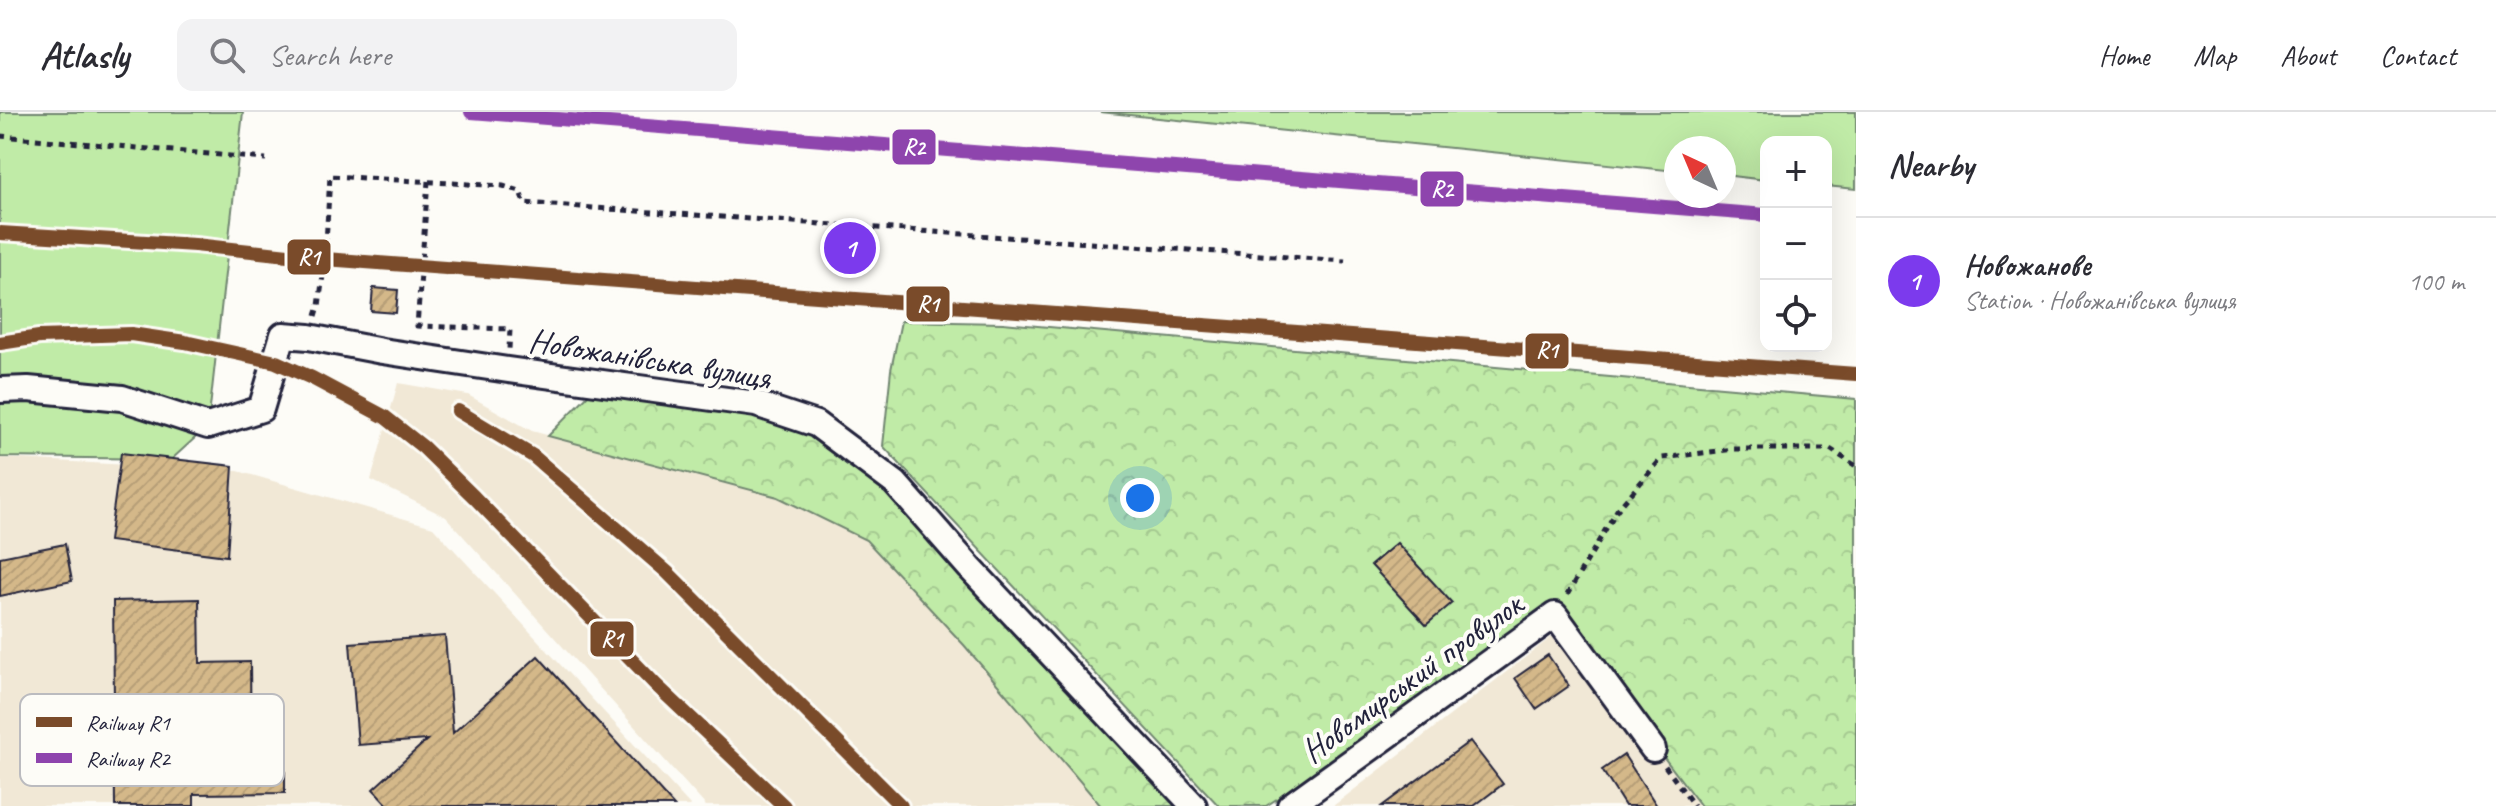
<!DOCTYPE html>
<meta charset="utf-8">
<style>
body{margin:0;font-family:Caveat,sans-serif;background:#f2f2f3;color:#2b2b33}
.controls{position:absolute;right:24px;top:24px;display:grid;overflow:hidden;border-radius:16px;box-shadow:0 8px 32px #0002}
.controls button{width:72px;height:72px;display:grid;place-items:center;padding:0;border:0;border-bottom:2px solid #e1e1e2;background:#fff;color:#2b2b33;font:40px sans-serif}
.compass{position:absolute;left:1664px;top:24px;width:72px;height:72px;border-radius:50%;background:#fff;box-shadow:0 8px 32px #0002;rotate:316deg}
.you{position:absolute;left:1140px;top:386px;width:28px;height:28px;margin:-20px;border:6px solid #fff;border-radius:50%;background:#1a73e8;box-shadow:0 0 0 12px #1a73e833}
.badge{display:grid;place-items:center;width:52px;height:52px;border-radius:50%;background:#7c3aed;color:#fff;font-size:26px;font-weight:700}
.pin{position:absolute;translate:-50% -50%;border:4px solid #fff;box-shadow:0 2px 8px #0006}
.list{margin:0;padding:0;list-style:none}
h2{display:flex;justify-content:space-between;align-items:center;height:104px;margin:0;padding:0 32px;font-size:34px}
h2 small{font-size:26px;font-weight:400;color:#7c7c81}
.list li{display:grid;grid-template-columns:52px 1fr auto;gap:24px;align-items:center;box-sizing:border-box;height:128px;padding:0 32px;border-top:2px solid #e1e1e2}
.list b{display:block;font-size:30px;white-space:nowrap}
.list p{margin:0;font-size:26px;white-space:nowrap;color:#7c7c81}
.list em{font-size:26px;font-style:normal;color:#7c7c81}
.icon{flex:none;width:44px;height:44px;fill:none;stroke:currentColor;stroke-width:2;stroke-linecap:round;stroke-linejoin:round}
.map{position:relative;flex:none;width:1856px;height:694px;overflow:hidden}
header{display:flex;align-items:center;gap:48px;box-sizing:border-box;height:112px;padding:0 40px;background:#fff;border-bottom:2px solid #e1e1e2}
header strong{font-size:38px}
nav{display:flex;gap:44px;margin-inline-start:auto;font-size:28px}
.search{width:560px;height:72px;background:#f2f2f3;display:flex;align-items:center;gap:20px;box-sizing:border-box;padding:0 28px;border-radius:16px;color:#7c7c81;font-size:30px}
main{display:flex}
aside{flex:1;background:#fff}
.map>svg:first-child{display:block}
.built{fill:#f1e8d6}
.grass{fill:#c0eba7;stroke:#718671;stroke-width:2}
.forest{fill:url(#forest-crowns);stroke:#718671;stroke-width:2}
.building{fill:url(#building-hatch);stroke:#22223b;stroke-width:2}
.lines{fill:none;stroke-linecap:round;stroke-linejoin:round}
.minor-casing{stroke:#22223b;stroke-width:30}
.path{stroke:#22223b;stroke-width:5;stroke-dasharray:6 6;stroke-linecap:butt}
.minor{stroke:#fdfcf7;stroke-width:24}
.rail-1-casing{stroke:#fdfcf7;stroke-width:20}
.rail-2-casing{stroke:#fdfcf7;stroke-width:20}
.rail-1{stroke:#7a4b2a;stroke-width:14}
.rail-2{stroke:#8e44ad;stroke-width:14}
.labels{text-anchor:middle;stroke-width:8;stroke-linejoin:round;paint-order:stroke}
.street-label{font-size:34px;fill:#22223b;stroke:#fdfcf7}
.key{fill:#fdfcf7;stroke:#bbbbbf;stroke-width:2}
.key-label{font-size:22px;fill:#22223b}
.line-badge{stroke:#fdfcf7;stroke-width:3}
.badge-label{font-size:22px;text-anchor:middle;font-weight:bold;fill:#fff}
</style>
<header>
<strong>Atlasly</strong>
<div class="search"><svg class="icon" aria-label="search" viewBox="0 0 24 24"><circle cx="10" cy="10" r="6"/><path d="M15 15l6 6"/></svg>Search here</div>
<nav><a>Home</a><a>Map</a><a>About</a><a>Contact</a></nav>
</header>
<main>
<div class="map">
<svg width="1856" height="694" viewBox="0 0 1856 694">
<defs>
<pattern id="forest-crowns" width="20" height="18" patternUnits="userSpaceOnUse" patternTransform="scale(2)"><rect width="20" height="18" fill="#c0eba7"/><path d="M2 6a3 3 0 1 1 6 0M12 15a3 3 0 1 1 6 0" fill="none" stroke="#a5c991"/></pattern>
<pattern id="building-hatch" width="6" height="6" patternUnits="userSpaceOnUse" patternTransform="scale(2)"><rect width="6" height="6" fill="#d4b889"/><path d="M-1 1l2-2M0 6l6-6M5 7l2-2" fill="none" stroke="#b69e77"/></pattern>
</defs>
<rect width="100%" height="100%" fill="#fdfcf7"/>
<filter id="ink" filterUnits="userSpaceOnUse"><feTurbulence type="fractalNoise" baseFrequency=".0125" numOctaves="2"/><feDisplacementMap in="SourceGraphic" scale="16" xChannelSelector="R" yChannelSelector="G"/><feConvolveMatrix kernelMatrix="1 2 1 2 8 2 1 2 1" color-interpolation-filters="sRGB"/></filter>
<g filter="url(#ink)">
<!-- built -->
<g class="built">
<path d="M398 271 468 283 532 319 778 385 866 428 1034 606 1106 694H706L446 405 371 368Z"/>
<path d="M0 346 238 359 433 415 691 694H0Z"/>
<path d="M1589 496 1733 694H1333Z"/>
</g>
<!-- grass -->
<g class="grass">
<path d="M0 0H243L208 314 172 347 0 345Z"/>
<path d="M1100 0H1856V77L1826 74V30H1766V68L1724 63V36H1676V59Z"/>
</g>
<!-- forest -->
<g class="forest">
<path d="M901 209 1003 211 1856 287V694H1701L1555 503 1266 694H1219L883 334 891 258Z"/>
<path d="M591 280 776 298 865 348 1194 694H1101L964 533 866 428 778 385 548 324Z"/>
</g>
<!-- building -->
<g class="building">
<path d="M373 176 398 178 396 201 371 199Z"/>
<path d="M121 341 233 354 227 444 109 429Z"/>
<path d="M1397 431 1452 491 1426 513 1371 453Z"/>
<path d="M65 432 72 469 0 484V445Z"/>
<path d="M199 487 200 551 250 550 251 642 285 641V681L194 682V694H115L113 489Z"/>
<path d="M445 524 453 621 538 544 674 694H389L373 677 427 628 358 633 350 531Z"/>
<path d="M1548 543 1569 574 1536 597 1515 566Z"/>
<path d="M1470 629 1503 672 1474 694H1382Z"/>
<path d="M1624 643 1657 694H1625L1602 658Z"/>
</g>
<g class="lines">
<defs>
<g id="minor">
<path d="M0 278 28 277 122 286 208 314 261 297 283 223 309 225 382 239 508 258 756 292 816 312 895 371 970 456 1194 694"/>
<path d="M1290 694 1555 503 1653 637"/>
</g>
</defs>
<!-- minor casing -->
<use href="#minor" class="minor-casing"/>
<!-- path -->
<g class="path">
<path d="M0 24 266 47"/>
<path d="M428 69 417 214 510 217 509 237"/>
<path d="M316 204 319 194 325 147 330 64 503 74 520 79 524 91 1345 149"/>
<path d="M1567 483 1617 398 1662 346 1734 337H1830L1856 354"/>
<path d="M1665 654 1694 694"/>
</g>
<!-- minor -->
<use href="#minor" class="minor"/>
<defs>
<g id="rail-1">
<path d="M0 121 195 133 325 147 1856 262"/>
<path d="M0 231 39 225 131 222 185 230 276 250 312 266 385 305 423 335 474 385 656 573 784 694"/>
<path d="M458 299 533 344 667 460 901 694"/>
</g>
<path id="rail-2" d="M471 0 1766 103"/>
</defs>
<!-- rail-1 casing -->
<use href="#rail-1" class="rail-1-casing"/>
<!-- rail-2 casing -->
<use href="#rail-2" class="rail-2-casing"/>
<!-- rail-1 -->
<use href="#rail-1" class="rail-1"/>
<!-- rail-2 -->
<use href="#rail-2" class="rail-2"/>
</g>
</g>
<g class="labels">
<!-- street labels -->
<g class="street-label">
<text transform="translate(650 246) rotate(9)" y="12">Новожанівська вулиця</text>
<text transform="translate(1411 565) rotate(-36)" y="12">Новомирський провулок</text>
</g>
</g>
<!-- legend -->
<rect x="20" y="582" width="264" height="92" rx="12" class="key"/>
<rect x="36" y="605" width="36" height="10" fill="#7a4b2a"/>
<rect x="36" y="641" width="36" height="10" fill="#8e44ad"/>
<g class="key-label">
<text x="86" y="618">Railway R1</text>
<text x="86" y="654">Railway R2</text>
</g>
<g class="line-badge">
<rect x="891" y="16" width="46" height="38" rx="8" fill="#8e44ad"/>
<rect x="1419" y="58" width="46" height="38" rx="8" fill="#8e44ad"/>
<rect x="286" y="126" width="46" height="38" rx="8" fill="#7a4b2a"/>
<rect x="905" y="173" width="46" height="38" rx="8" fill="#7a4b2a"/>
<rect x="1524" y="220" width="46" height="38" rx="8" fill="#7a4b2a"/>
<rect x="589" y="508" width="46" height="38" rx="8" fill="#7a4b2a"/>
</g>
<g class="badge-label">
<text x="914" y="43">R2</text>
<text x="1442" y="85">R2</text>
<text x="309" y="153">R1</text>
<text x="928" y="200">R1</text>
<text x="1547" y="246">R1</text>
<text x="612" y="535">R1</text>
</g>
</svg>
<div class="controls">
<button>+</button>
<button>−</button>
<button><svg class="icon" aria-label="locate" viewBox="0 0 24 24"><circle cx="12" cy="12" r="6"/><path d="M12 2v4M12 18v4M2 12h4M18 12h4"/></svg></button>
</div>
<svg class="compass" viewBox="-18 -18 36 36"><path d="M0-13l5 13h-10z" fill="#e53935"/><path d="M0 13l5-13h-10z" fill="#7c7c81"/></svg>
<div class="you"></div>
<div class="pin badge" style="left:850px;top:136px">1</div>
</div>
<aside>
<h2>Nearby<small></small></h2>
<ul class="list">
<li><span class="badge">1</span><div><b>Новожанове</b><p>Station · Новожанівська вулиця</p></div><em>100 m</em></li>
</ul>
</aside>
</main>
